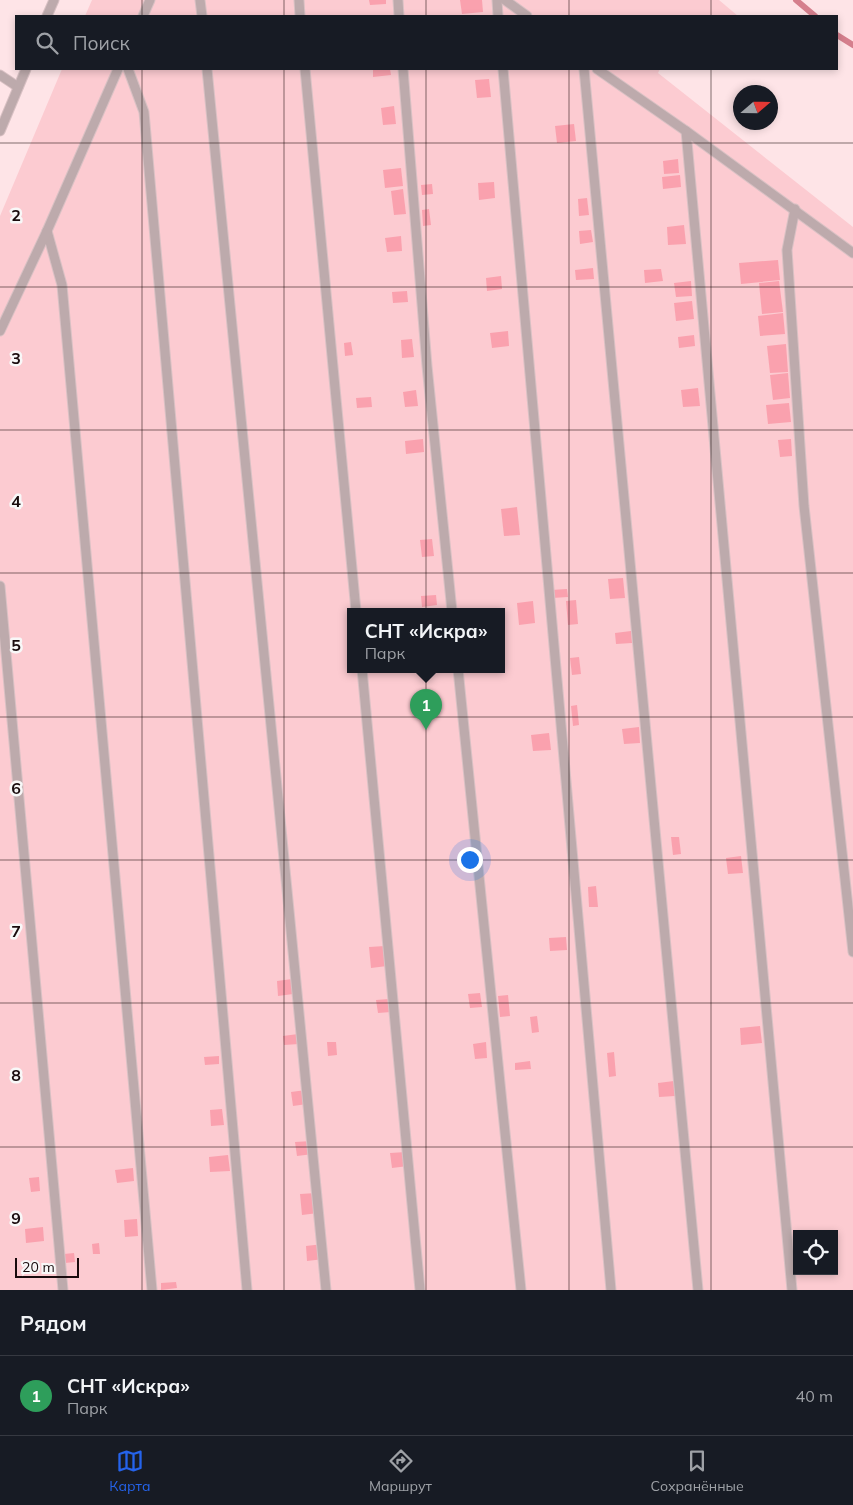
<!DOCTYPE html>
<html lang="ru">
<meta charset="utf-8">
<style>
body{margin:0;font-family:Mulish,sans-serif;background:#20242c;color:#f1f3f6}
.controls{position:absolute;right:15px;bottom:15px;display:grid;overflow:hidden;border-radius:0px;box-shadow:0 2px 8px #0003}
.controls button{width:45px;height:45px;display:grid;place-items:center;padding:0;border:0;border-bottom:1px solid #363941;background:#171b24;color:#f1f3f6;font:25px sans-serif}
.compass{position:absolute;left:733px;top:85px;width:45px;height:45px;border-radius:50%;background:#171b24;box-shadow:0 2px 8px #0003;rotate:70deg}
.scale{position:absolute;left:15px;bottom:12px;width:64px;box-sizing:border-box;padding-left:5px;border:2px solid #190b0d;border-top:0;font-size:14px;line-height:18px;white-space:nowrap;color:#190b0d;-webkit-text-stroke:4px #f8f8f8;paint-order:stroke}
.you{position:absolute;left:469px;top:859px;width:18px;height:18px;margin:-12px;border:4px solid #fff;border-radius:50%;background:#1a73e8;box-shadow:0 0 0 8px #1a73e833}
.badge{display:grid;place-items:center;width:32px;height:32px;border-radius:50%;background:#2563eb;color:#fff;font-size:16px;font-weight:700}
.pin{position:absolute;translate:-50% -41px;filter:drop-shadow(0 1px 2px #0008)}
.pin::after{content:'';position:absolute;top:26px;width:18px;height:15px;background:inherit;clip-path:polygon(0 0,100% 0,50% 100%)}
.popup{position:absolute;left:347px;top:608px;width:158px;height:65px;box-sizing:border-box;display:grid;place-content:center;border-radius:0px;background:#171b24;filter:drop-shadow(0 1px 4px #0005);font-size:16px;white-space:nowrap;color:#9ea1a6}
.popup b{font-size:19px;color:#f1f3f6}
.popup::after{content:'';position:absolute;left:50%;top:100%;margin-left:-10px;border:10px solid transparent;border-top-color:#171b24}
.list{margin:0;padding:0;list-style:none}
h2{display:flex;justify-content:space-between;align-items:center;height:65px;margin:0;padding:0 20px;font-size:21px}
h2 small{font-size:16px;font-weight:400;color:#9ea1a6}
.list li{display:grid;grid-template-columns:32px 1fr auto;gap:15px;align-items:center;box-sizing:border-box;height:80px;padding:0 20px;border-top:1px solid #363941}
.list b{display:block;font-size:19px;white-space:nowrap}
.list p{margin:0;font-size:16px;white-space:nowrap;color:#9ea1a6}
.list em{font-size:16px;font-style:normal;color:#9ea1a6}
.icon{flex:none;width:28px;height:28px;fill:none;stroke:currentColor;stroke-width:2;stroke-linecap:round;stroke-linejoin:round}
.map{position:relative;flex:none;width:853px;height:1290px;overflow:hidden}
.search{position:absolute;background:#171b24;box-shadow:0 2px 8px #0003;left:15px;right:15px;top:15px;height:55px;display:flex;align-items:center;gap:12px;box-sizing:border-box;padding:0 18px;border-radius:0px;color:#9ea1a6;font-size:19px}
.sheet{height:145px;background:#171b24}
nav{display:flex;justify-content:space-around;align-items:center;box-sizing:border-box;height:70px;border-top:1px solid #363941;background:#171b24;font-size:14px;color:#9ea1a6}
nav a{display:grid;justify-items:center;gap:2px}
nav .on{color:#2563eb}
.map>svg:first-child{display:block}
.green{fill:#fccbd1;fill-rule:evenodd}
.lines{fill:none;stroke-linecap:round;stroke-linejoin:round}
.stream{stroke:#d57f8d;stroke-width:6}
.building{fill:#faa1ae}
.lane-casing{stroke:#d9c1c4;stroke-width:11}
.lane{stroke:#bdaaac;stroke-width:9}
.grid{fill:none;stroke:#190b0d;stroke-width:1;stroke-opacity:0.55}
.grid-label{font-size:16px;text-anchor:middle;font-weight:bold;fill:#190b0d;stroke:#f8f8f8;stroke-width:5;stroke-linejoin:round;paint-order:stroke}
</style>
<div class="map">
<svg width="853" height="1290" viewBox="0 0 853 1290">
<rect width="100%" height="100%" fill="#fee4e7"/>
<!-- green -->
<g class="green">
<path d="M92 0H719L738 16H85Z"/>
<path d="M62 69H660L658 73 853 227V1290H0V216ZM351 611H501V669H351ZM797 1234H834V1271H797Z"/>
</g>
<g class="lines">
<!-- stream -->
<g class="stream">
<path d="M796 0 815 16"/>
<path d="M837 35 853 45"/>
</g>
</g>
<!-- building -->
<g class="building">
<path d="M369 0H386V4L370 5Z"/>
<path d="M460 0H482L483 12 462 14Z"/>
<path d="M373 69H390L391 75 373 77Z"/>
<path d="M489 79 491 97 477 98 475 80Z"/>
<path d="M394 106 396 124 383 125 381 108Z"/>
<path d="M574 124 576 141 557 143 555 126Z"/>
<path d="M678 159 679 173 664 174 663 161Z"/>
<path d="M401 168 403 186 385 188 383 170Z"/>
<path d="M680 175 681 187 663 189 662 177Z"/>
<path d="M494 182 495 198 479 200 478 183Z"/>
<path d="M432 184 433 194 422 195 421 185Z"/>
<path d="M403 189 406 214 394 215 391 191Z"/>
<path d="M587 198 589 215 579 216 578 199Z"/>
<path d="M429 209 431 225 423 226 422 210Z"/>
<path d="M684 225 686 244 668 245 667 227Z"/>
<path d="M591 230 593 242 580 244 579 231Z"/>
<path d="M401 236 402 251 387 252 385 238Z"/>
<path d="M778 260 780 280 741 284 739 263Z"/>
<path d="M593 268 594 279 576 280 575 270Z"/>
<path d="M661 269 663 281 645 283 644 270Z"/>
<path d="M501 276 502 289 487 291 486 278Z"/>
<path d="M691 281 692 296 676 297 674 283Z"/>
<path d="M779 281 783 312 762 314 759 283Z"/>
<path d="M407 291 408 302 393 303 392 292Z"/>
<path d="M692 301 694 319 676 321 674 303Z"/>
<path d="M783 313 785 334 760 336 758 316Z"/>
<path d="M508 331 509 346 492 348 490 333Z"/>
<path d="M694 335 695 346 679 348 678 337Z"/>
<path d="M412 339 414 357 402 358 401 340Z"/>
<path d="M351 342 353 355 345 356 344 343Z"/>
<path d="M786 344 788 372 770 373 767 346Z"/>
<path d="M788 373 790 398 773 400 770 375Z"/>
<path d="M698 388 700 406 683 407 681 390Z"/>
<path d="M416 390 418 406 405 407 403 392Z"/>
<path d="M371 397 372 407 357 408 356 398Z"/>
<path d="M789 403 791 422 768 424 766 405Z"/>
<path d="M423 439 424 452 406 454 405 441Z"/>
<path d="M791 439 792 456 780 457 778 440Z"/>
<path d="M517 507 520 535 504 536 501 509Z"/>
<path d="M432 539 434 556 422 557 420 540Z"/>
<path d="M623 578 625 598 610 599 608 579Z"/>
<path d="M567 589 568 597 552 598 551 590Z"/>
<path d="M436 595 437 605 422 607 421 596Z"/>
<path d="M576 600 578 624 568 625 566 601Z"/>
<path d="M533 601 535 623 519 625 517 603Z"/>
<path d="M631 631 632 643 616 644 615 633Z"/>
<path d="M579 657 581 674 572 675 570 658Z"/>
<path d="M577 705 579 725 573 726 571 706Z"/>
<path d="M639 727 640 743 624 744 622 729Z"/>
<path d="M549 733 551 750 533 751 531 735Z"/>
<path d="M671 837H679L681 854 673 855Z"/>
<path d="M741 856 743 873 728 874 726 858Z"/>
<path d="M596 886 598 907H589L588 887Z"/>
<path d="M566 937 567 950 550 951 549 938Z"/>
<path d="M385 946 387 966 371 968 369 947Z"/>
<path d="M292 979 293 994 278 996 277 981Z"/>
<path d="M480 993 482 1007 470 1008 468 994Z"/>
<path d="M508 995 510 1016 500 1017 498 996Z"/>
<path d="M389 999 391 1012 378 1013 376 1000Z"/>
<path d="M537 1016 539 1032 532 1033 530 1017Z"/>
<path d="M760 1026 762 1043 741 1045 740 1028Z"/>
<path d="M298 1034 299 1044 284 1045 283 1036Z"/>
<path d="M327 1042H336L337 1055 328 1056Z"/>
<path d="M486 1042 487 1058 475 1059 473 1044Z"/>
<path d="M614 1052 616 1076 609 1077 607 1053Z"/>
<path d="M219 1056V1064L205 1065 204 1057Z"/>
<path d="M530 1061 531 1069 515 1070V1063Z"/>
<path d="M674 1081 675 1096 659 1097 658 1083Z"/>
<path d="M306 1090 307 1104 293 1106 291 1092Z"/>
<path d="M222 1109 224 1125 211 1126 210 1110Z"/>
<path d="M312 1141 313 1154 297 1156 295 1142Z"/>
<path d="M406 1152 408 1166 392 1168 390 1153Z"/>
<path d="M228 1155 230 1171 210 1172 209 1157Z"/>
<path d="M133 1168 134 1181 117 1183 115 1170Z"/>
<path d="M39 1177 40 1191 31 1192 29 1178Z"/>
<path d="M316 1193 318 1213 302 1215 300 1194Z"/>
<path d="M137 1219 138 1236 125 1237 124 1220Z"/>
<path d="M43 1227 44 1241 26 1243 25 1229Z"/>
<path d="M99 1243 100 1254H93L92 1244Z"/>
<path d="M323 1244 324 1259 307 1261 306 1246Z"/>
<path d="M74 1253 75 1262 65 1263 64 1254Z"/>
<path d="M176 1282 177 1288 161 1290V1283Z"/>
</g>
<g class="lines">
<defs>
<g id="lane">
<path d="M200 0 202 16"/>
<path d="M299 0 300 16"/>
<path d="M398 0 399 16"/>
<path d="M497 0 498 16"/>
<path d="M505 0 527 16"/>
<path d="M47 16 54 0"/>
<path d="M143 16 150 0"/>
<path d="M128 69 144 112 247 1290"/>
<path d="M207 69 326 1290"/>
<path d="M305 69 356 611"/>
<path d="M403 69 427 366 452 611"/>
<path d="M503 69 611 1290"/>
<path d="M584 69 698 1290"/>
<path d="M597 69 686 131 853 253"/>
<path d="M0 75 18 87"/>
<path d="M0 131 26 69"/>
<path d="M686 131 792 1290"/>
<path d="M795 209 787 250 804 506 853 952"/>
<path d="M47 231 62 285 152 1290"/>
<path d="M0 331 47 231 118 69"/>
<path d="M0 586 63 1290"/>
<path d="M362 669 420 1290"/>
<path d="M458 669 521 1290"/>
</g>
</defs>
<!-- lane casing -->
<use href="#lane" class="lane-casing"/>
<!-- lane -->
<use href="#lane" class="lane"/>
</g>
<!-- grid -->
<path class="grid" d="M142 0V16M284 0V16M426 0V16M569 0V16M711 0V16M142 69V1290M284 69V1290M426 69V1290M569 69V1290M711 69V1290M0 143H853M0 287H853M0 430H853M0 573H853M0 717H853M0 860H853M0 1003H853M0 1147H853"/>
<g class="grid-label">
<text x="16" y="221">2</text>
<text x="16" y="364">3</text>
<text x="16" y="507">4</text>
<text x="16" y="651">5</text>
<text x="16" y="794">6</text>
<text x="16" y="937">7</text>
<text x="16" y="1081">8</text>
<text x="16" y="1224">9</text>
</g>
</svg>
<div class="controls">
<button><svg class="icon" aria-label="locate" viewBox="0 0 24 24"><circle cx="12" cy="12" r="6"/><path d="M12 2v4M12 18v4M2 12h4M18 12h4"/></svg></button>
</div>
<svg class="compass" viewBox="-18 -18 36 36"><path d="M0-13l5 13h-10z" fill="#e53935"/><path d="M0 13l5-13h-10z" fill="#9ea1a6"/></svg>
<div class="scale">20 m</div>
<div class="you"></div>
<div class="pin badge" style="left:426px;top:730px;background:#2e9e5b">1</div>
<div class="popup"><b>СНТ «Искра»</b>Парк</div>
<div class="search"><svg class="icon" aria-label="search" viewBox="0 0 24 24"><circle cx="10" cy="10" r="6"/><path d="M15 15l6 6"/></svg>Поиск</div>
</div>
<section class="sheet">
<h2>Рядом<small></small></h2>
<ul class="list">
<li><span class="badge" style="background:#2e9e5b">1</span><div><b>СНТ «Искра»</b><p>Парк</p></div><em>40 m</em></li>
</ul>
</section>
<nav>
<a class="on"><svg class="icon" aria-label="map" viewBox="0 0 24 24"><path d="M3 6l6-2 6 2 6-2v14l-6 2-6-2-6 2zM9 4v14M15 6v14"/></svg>Карта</a>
<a><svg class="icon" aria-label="directions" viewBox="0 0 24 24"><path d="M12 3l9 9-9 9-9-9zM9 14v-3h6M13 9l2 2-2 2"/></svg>Маршрут</a>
<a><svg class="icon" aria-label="saved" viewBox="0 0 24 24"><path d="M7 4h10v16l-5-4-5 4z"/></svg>Сохранённые</a>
</nav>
